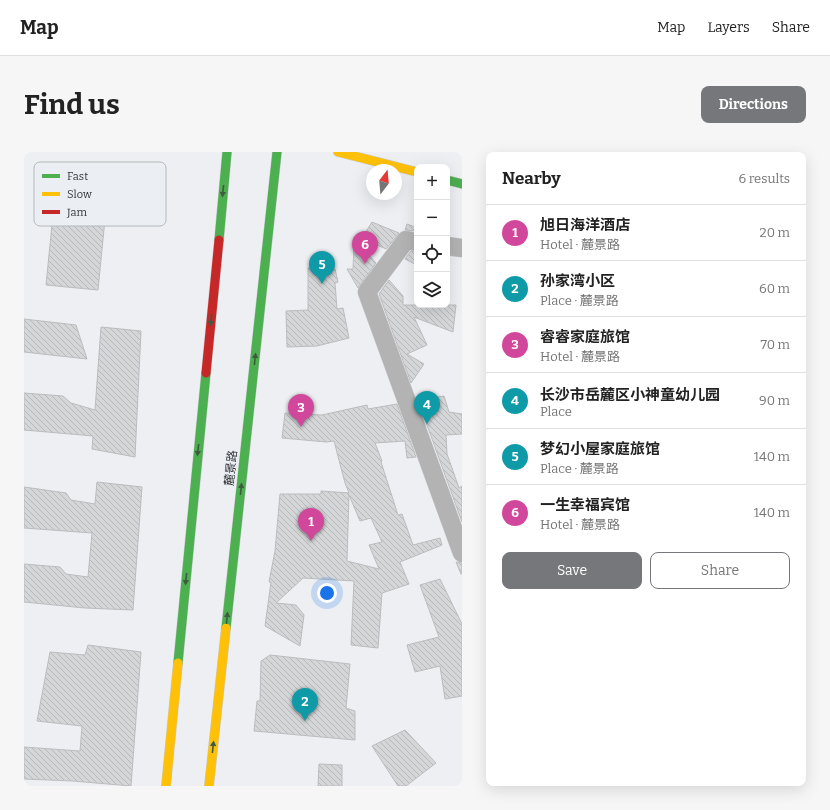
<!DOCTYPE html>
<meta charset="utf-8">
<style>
body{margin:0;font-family:Bitter,"Noto Sans SC",serif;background:#f6f6f6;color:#222}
.controls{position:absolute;right:12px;top:12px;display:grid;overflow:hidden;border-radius:8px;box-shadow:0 4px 16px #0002}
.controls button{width:36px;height:36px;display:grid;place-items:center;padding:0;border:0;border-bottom:1px solid #e0e0e0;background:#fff;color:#222;font:20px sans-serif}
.compass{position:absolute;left:342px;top:12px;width:36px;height:36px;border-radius:50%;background:#fff;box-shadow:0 4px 16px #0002;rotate:16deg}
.you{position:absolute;left:303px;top:441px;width:14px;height:14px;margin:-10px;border:3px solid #fff;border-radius:50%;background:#1a73e8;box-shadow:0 0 0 6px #1a73e833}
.badge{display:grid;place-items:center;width:26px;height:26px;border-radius:50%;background:#76777a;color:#fff;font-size:13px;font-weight:700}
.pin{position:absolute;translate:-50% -33px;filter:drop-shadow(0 1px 2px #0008)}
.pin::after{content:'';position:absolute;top:21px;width:14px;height:12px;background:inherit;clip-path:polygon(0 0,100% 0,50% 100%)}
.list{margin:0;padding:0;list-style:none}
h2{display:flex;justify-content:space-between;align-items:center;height:52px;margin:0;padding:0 16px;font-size:17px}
h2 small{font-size:13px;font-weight:400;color:#767676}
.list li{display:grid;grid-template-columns:26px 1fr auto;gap:12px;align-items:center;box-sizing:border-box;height:56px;padding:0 16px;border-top:1px solid #e0e0e0}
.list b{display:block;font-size:15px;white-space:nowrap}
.list p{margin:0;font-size:13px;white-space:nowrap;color:#767676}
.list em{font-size:13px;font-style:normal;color:#767676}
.actions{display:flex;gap:8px;padding:12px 16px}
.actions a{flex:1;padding:9px 0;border:1px solid #76777a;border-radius:8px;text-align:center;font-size:14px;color:#76777a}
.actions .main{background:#76777a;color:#fff}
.icon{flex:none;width:22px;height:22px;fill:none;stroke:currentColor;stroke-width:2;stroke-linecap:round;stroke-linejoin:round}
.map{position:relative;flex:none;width:438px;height:634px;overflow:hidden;border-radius:8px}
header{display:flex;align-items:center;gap:24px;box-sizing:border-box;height:56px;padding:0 20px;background:#fff;border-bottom:1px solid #e0e0e0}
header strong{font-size:19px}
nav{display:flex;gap:22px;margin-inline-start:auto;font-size:14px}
.intro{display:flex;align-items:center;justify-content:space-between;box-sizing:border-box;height:96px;padding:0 24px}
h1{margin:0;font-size:28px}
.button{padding:10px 18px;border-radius:8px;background:#76777a;color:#fff;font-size:14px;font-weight:700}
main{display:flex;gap:24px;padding:0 24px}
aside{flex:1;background:#fff;border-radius:8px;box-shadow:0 4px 16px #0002}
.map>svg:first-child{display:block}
.building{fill:url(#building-back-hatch);stroke:#bcbcbe;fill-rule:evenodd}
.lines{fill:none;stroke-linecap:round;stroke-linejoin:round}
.street-casing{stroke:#c9cacc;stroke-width:19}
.fast-casing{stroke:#c9cacc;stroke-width:10}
.slow-casing{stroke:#c9cacc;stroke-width:10}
.jam-casing{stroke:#c9cacc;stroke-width:10}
.street{stroke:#b2b3b2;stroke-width:18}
.fast{stroke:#4caf50;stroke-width:9}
.slow{stroke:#ffc107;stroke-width:9}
.jam{stroke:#c62828;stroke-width:9}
.oneway{fill:#3d5b40}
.labels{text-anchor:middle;stroke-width:3;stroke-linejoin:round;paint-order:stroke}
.street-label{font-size:12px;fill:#363739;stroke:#ebeff4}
.key{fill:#ebeff4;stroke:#b5b8bc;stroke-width:1}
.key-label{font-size:11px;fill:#363739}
</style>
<header>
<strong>Map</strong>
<nav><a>Map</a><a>Layers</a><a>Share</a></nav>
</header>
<div class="intro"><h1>Find us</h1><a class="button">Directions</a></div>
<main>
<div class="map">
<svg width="438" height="634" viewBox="0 0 438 634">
<defs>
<pattern id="building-back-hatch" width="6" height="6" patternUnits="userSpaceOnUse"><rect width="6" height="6" fill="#d5d6d8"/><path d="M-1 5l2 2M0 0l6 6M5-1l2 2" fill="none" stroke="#b7b8ba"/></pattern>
</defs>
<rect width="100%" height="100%" fill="#edeff2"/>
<!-- building -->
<g class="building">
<path d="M31 42 83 47 74 138 22 133Z"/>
<path d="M348 70 375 81 362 97 338 86Z"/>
<path d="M383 72 393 76V79L381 78Z"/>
<path d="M335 91 352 111 334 136 323 117H329L330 95H333Z"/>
<path d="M387 99 393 100V113L381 107Z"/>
<path d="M284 116 311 117 314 130 311 131 313 157 319 156 325 186 293 194 263 195 262 159 284 158Z"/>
<path d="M365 128 379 144V153H432L429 180 390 165 403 193 383 202 400 212 387 231 355 142Z"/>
<path d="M0 167 52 173 63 207 0 200Z"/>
<path d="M77 175 117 179 111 305 68 297 69 284 0 278V241L39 244 47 251 71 258Z"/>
<path d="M420 244 425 260 438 262V282L422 283 423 302 435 336 438 334V370L394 248Z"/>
<path d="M373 252 392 305 383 306 381 289 351 291 358 309 357 310 374 363 378 362 389 393 416 386 418 393 376 410 385 432 358 441 354 496 327 493 330 429 279 426 252 451 272 453 280 463 276 494 241 474 247 430H245L251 399 256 342H297V339L325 341 321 331 310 289 302 290 258 286 261 261 298 263 343 253 344 257ZM325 343 336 369 347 366 358 390 345 393 355 417 323 409Z"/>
<path d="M73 330 118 335 109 458 61 456 0 450V412L36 415 42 422 64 425 68 381 0 376V335L42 341 47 348 71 352Z"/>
<path d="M432 410 438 411V422H437Z"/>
<path d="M416 427 438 472V544L421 547 416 514 391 520 383 493 415 485 396 433Z"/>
<path d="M64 493 117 500 107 634 49 629 0 627V595L56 599 58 574 13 569 26 500 61 503Z"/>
<path d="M246 503 326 512 322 556 331 559V588L230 579 233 549H236L237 509Z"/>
<path d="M381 578 412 611 382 634H374L348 594Z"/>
<path d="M295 612 318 613V634H294Z"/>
</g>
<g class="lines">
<defs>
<g id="street">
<path d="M393 90 382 88 343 140 438 401"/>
<path d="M423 94 438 96"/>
</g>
<g id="fast">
<path d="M423 28 438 32"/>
<path d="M195 88 203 0"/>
<path d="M202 476 253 0"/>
<path d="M154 511 182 221"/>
</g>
<g id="slow">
<path d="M314 0 393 20"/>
<path d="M142 634 154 511"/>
<path d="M185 634 202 476"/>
</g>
<path id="jam" d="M182 221 195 88"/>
</defs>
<!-- street casing -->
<use href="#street" class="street-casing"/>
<!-- fast casing -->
<use href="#fast" class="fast-casing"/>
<!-- slow casing -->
<use href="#slow" class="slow-casing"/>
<!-- jam casing -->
<use href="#jam" class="jam-casing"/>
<!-- street -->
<use href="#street" class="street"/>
<!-- fast -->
<use href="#fast" class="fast"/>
<!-- slow -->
<use href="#slow" class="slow"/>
<!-- jam -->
<use href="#jam" class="jam"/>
</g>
<!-- one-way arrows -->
<defs><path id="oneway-solid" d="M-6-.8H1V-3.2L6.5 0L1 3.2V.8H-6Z"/></defs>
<g class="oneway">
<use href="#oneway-solid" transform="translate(199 39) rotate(96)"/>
<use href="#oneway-solid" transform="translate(187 168) rotate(96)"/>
<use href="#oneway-solid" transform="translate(231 207) rotate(-84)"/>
<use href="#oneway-solid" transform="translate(174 298) rotate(96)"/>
<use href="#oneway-solid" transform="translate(217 337) rotate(-84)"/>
<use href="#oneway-solid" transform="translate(162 427) rotate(96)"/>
<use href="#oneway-solid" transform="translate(203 466) rotate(-84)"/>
<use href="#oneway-solid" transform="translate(189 595) rotate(-84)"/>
</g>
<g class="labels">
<!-- street labels -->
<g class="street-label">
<text transform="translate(207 316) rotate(-84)" y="4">麓景路</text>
</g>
</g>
<!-- legend -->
<rect x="10" y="10" width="132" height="64" rx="6" class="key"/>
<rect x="18" y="22" width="18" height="4" fill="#4caf50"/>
<rect x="18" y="40" width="18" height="4" fill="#ffc107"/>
<rect x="18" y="58" width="18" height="4" fill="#c62828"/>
<g class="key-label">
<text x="43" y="28">Fast</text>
<text x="43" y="46">Slow</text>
<text x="43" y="64">Jam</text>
</g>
</svg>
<div class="controls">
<button>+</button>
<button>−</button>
<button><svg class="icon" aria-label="locate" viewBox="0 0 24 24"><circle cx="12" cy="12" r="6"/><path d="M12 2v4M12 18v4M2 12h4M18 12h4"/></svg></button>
<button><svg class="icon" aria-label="layers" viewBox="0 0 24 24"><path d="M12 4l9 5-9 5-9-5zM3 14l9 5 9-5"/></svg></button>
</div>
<svg class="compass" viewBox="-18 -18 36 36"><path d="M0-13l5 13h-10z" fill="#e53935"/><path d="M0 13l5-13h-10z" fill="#767676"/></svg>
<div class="you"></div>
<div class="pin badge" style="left:287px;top:389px;background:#d1479c">1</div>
<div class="pin badge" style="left:281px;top:569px;background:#0f9aa8">2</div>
<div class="pin badge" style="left:277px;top:275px;background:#d1479c">3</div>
<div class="pin badge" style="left:403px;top:272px;background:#0f9aa8">4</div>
<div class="pin badge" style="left:298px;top:132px;background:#0f9aa8">5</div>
<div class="pin badge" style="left:341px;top:112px;background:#d1479c">6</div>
</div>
<aside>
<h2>Nearby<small>6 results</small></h2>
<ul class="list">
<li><span class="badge" style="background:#d1479c">1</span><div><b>旭日海洋酒店</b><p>Hotel · 麓景路</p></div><em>20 m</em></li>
<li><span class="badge" style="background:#0f9aa8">2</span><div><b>孙家湾小区</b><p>Place · 麓景路</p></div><em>60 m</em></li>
<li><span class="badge" style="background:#d1479c">3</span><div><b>睿睿家庭旅馆</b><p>Hotel · 麓景路</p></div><em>70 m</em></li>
<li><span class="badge" style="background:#0f9aa8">4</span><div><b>长沙市岳麓区小神童幼儿园</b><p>Place</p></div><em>90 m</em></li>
<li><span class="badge" style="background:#0f9aa8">5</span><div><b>梦幻小屋家庭旅馆</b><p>Place · 麓景路</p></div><em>140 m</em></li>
<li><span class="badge" style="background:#d1479c">6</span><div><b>一生幸福宾馆</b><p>Hotel · 麓景路</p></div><em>140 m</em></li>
</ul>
<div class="actions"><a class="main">Save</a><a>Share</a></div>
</aside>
</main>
